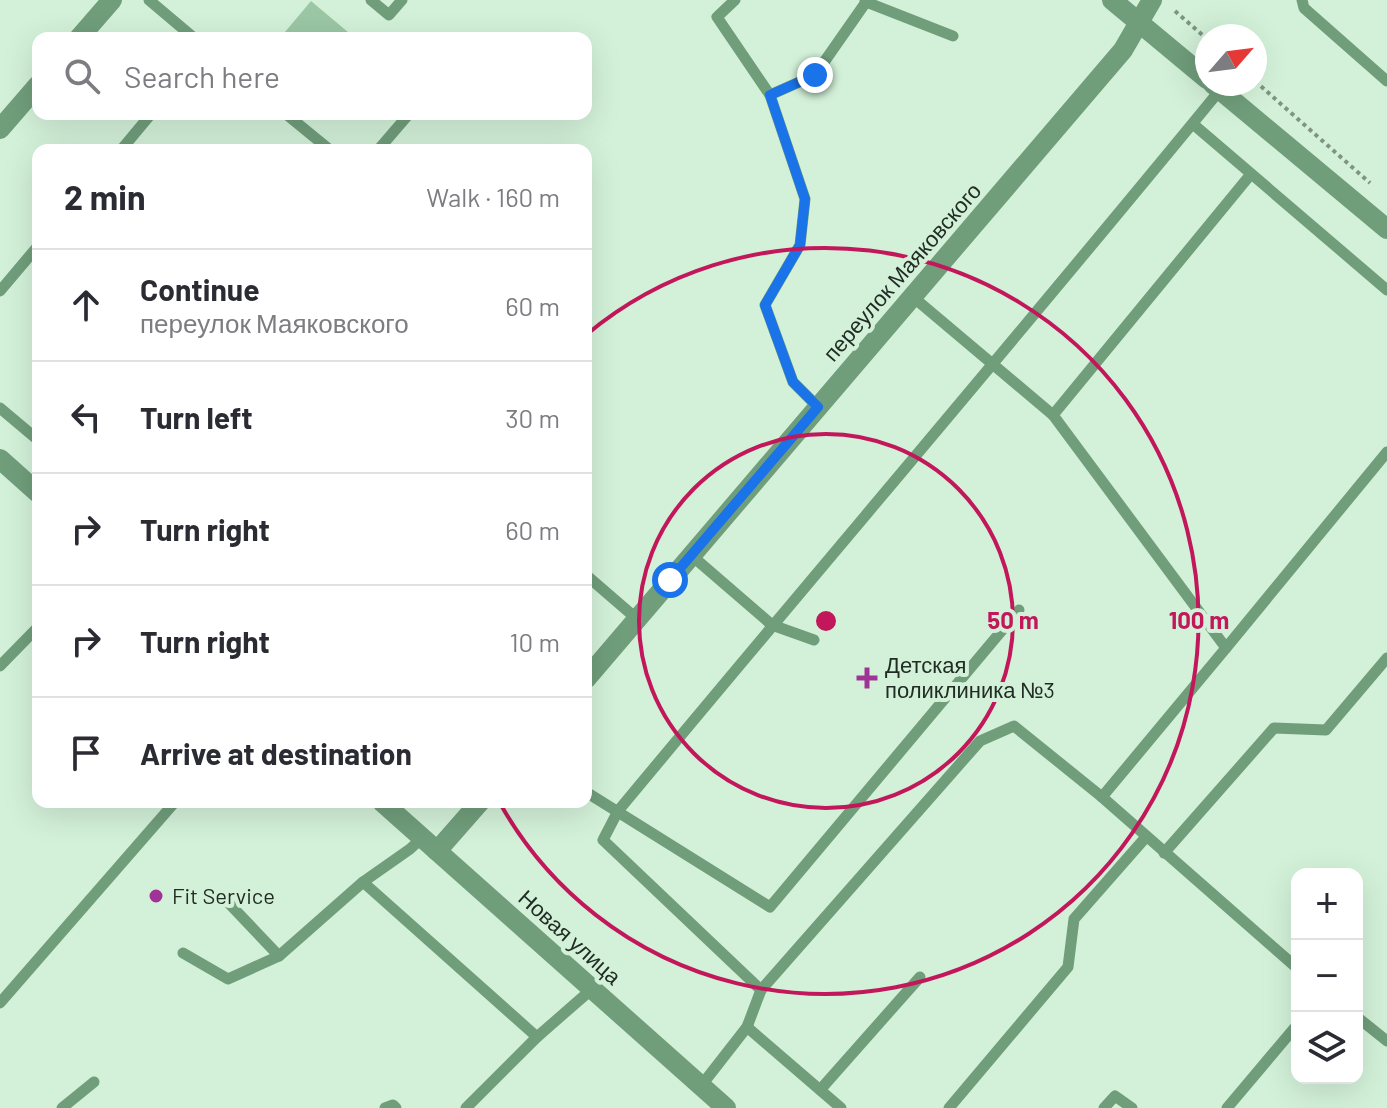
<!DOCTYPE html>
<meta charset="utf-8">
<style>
body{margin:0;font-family:Barlow,sans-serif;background:#f7f7f7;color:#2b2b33}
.controls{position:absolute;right:24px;bottom:24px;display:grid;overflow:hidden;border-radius:16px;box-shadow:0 8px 32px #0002}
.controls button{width:72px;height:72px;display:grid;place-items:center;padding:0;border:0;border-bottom:2px solid #e1e1e2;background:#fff;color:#2b2b33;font:40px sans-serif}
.compass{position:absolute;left:1195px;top:24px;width:72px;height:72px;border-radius:50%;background:#fff;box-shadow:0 8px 32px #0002;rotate:62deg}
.stop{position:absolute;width:24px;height:24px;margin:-18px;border:6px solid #1a73e8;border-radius:50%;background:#fff}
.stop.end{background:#1a73e8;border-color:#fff;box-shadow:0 2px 8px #0008}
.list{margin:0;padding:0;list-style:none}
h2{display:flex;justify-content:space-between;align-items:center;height:104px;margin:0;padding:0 32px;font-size:34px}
h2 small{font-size:26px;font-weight:400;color:#7c7c81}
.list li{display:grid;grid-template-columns:52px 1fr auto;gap:24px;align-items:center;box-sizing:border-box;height:112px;padding:0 32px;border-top:2px solid #e1e1e2}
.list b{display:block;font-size:30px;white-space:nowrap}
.list p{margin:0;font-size:26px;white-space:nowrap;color:#7c7c81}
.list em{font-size:26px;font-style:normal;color:#7c7c81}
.icon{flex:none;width:44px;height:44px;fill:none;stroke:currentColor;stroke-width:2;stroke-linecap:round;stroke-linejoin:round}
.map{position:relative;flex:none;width:1387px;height:1108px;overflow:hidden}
.search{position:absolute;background:#fff;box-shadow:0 8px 32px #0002;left:32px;top:32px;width:560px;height:88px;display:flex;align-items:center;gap:20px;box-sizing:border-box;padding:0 28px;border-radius:16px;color:#7c7c81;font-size:30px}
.panel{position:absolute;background:#fff;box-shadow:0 8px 32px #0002;left:32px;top:144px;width:560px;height:664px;border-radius:16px}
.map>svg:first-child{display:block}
.green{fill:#9bc7a5}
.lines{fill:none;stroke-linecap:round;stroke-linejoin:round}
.path{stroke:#7f9584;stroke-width:4;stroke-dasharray:4 4;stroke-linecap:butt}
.service{stroke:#709e7b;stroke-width:11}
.minor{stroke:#709e7b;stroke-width:20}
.tertiary{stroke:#709e7b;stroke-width:20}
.route{stroke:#1a73e8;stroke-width:10}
.ring{fill:none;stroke:#c2185b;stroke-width:4}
.poi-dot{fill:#9f3496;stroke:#d3f1d9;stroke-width:3}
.labels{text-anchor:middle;stroke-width:8;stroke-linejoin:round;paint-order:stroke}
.street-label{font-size:22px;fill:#212d24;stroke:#d3f1d9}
.poi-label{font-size:22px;fill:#212d24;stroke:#d3f1d9;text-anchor:start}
.centre{fill:#c2185b;stroke:#d3f1d9;stroke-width:4}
.ring-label{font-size:24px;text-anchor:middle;font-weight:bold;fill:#c2185b;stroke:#d3f1d9;stroke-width:8;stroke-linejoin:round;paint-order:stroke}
</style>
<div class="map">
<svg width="1387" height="1108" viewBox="0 0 1387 1108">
<rect width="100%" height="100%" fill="#d3f1d9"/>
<!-- green -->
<path class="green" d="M311 1 355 38H280Z"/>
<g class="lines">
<!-- path -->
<g class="path">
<path d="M1175 11 1207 39"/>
<path d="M1255 81 1370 183"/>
</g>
<!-- service -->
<g class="service">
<path d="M149 0 194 38"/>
<path d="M371 0 389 15 402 0"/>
<path d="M735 0 717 17 770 95 805 199 800 245 765 305 793 382 818 407"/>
<path d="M865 0 866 2 953 36"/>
<path d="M1302 0 1304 8 1387 81"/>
<path d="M770 95 815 75 866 2"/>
<path d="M286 114 330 150"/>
<path d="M1193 124 1387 290"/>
<path d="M121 150 151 114"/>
<path d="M378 150 409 114"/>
<path d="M0 291 38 246"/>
<path d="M913 297 1053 415 1226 648 1102 797"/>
<path d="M0 408 38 440"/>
<path d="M1053 415 1251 174"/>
<path d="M691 555 772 625 814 640"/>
<path d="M586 575 637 619"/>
<path d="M1226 648 1387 452"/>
<path d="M0 666 38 627"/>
<path d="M586 792 770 907 1019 610"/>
<path d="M1164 853 1274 728 1326 730 1387 658"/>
<path d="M363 882 537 1037"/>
<path d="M221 895 279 956"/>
<path d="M183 953 228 979 279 956 363 882 410 849 422 838"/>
<path d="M761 990 980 741 1014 726 1102 797 1297 968"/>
<path d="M0 1003 175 802"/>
<path d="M1357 1017 1387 1041"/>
<path d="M747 1027 841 1108"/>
<path d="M701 1086 747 1027 761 990 603 840 618 811C818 570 1022 332 1220 90"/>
<path d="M820 1090 920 977"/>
<path d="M62 1108 94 1082"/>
<path d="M385 1108 393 1105 396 1108"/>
<path d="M466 1108 537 1037 592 989"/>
<path d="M949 1108 1068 967 1074 919 1146 837"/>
<path d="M1104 1108 1115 1096 1132 1108"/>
<path d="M1227 1108 1297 1025"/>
</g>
<!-- minor -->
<g class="minor">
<path d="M79 38 112 0"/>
<path d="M0 129 38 85"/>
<path d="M0 459 38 493"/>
<path d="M586 679 1123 50 1152 0"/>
<path d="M382 802 726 1108"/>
<path d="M437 851 480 802"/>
</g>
<!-- tertiary -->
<g class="tertiary">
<path d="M1112 0 1207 79"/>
<path d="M1213 84 1387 229"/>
</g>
</g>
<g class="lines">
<!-- route -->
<path class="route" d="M670 580 818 407 793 382 765 305 800 245 805 199 770 95 815 75"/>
</g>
<!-- distance rings -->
<g class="ring">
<circle cx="826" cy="621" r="187"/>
<path d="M586 335A373 373 0 1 1 501 805"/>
</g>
<!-- markers -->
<g class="poi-dot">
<path d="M863 666h8v8h8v8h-8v8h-8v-8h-8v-8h8z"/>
<circle cx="156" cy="896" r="8"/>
</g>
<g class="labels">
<!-- street labels -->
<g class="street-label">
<text transform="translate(902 272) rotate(-49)" y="8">переулок Маяковского</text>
<text transform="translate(570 937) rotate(42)" y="8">Новая улица</text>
</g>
<!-- poi labels -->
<g class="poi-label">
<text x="885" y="673">Детская<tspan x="885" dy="25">поликлиника №3</tspan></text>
<text x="172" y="904">Fit Service</text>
</g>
</g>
<circle cx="826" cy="621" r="12" class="centre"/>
<g class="ring-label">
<text x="1013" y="629">50 m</text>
<text x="1199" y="629">100 m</text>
</g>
</svg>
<div class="controls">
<button>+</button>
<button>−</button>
<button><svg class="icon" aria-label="layers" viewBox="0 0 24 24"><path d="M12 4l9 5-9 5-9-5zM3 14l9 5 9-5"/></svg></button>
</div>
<svg class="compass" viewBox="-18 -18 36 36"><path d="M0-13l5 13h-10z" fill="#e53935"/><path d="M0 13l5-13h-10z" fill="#7c7c81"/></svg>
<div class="stop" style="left:670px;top:580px"></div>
<div class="stop end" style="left:815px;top:75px"></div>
<div class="search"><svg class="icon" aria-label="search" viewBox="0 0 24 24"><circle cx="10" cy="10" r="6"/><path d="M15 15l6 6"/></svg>Search here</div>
<section class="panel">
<h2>2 min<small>Walk · 160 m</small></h2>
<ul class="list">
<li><svg class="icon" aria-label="ahead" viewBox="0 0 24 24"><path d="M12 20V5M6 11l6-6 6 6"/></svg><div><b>Continue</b><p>переулок Маяковского</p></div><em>60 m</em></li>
<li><svg class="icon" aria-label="left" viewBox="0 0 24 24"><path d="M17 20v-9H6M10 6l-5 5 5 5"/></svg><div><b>Turn left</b></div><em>30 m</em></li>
<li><svg class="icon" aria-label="right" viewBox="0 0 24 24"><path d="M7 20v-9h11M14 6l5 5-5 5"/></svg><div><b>Turn right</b></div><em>60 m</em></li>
<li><svg class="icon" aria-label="right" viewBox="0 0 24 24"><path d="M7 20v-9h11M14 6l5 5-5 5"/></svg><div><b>Turn right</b></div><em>10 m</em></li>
<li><svg class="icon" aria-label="arrive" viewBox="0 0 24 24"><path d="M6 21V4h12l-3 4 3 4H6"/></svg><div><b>Arrive at destination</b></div></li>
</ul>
</section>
</div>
